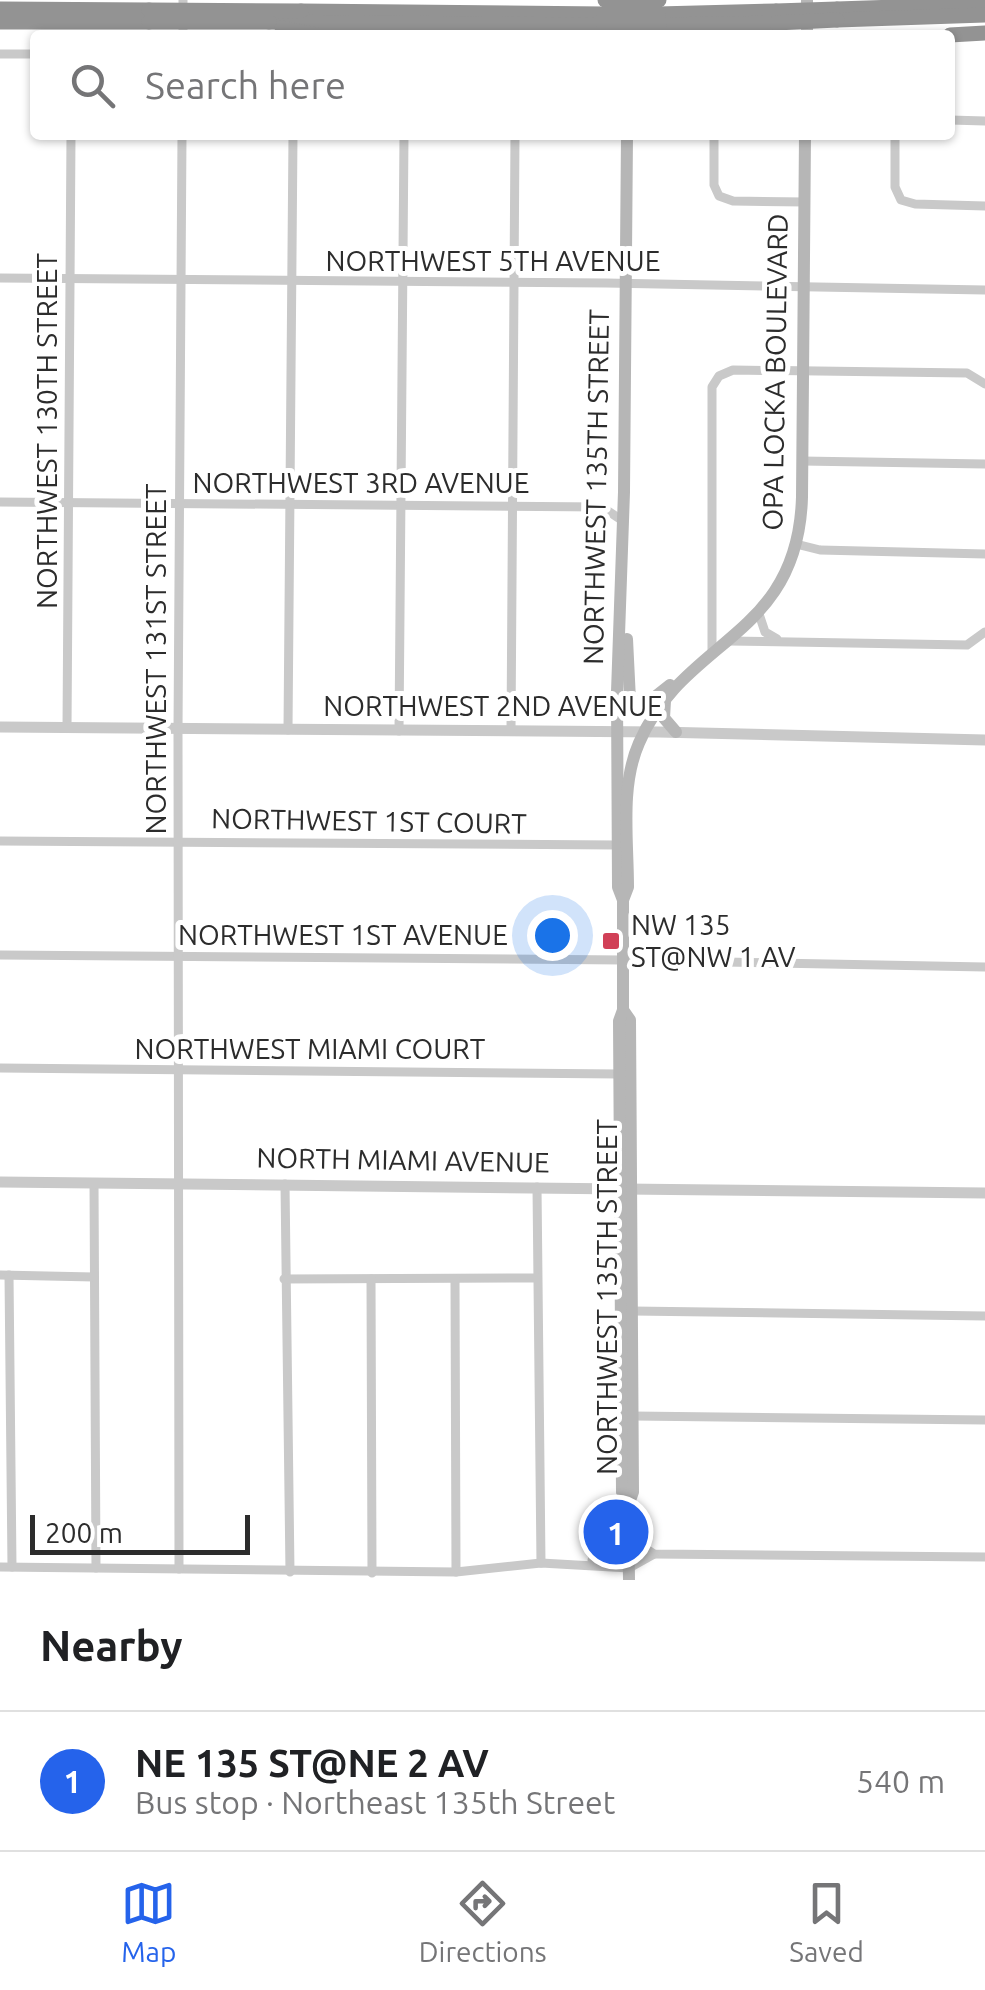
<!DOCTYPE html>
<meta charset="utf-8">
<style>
body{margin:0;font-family:Ubuntu,sans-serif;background:#f6f6f6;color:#202124}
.scale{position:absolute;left:30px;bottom:25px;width:220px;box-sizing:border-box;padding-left:10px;border:5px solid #2c2c2c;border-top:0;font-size:28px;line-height:35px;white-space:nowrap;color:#2c2c2c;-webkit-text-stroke:8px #fff;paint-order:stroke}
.you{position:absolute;left:552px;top:935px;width:35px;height:35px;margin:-25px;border:8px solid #fff;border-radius:50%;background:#1a73e8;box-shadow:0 0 0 15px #1a73e833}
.badge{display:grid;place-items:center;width:65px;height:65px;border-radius:50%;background:#2563eb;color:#fff;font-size:32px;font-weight:700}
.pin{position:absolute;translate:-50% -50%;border:5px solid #fff;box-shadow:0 2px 10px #0006}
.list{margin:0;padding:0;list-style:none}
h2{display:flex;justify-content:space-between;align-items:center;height:130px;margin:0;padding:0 40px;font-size:42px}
h2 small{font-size:32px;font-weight:400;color:#757577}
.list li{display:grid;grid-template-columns:65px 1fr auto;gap:30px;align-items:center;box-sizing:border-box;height:140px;padding:0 40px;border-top:2px solid #e0e0e0}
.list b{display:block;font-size:38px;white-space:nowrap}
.list p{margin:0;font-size:32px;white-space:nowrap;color:#757577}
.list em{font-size:32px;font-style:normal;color:#757577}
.icon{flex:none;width:55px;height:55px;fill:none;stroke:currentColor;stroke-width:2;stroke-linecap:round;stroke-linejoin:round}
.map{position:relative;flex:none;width:985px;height:1580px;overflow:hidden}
.search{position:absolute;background:#fff;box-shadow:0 2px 8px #0004;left:30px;right:30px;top:30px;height:110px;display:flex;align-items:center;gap:25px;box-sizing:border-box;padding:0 35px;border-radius:10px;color:#757577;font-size:38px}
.sheet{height:270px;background:#fff}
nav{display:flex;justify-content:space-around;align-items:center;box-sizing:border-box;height:140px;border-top:2px solid #e0e0e0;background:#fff;font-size:28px;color:#757577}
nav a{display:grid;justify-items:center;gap:5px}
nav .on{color:#2563eb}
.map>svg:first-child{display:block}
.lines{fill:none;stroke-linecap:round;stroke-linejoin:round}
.minor{stroke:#c9c9c9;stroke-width:9}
.tertiary{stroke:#c9c9c9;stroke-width:11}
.secondary{stroke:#b6b6b6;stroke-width:12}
.motorway{stroke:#939393;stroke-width:15}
.motorway-bridge{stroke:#939393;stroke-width:15}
.poi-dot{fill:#d14057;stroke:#fff;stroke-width:4}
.labels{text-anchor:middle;stroke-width:10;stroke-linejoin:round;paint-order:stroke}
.street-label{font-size:28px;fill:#2c2c2c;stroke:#fff}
.poi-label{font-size:28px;fill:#2c2c2c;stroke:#fff;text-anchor:start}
</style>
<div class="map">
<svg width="985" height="1580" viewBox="0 0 985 1580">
<rect width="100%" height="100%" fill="#fff"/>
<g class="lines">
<!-- minor -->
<g class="minor">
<path d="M183 35V0"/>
<path d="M0 54H35"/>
<path d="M950 120 985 121"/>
<path d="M714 135V185L719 196 733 201 805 202"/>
<path d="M895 135V187L901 200 915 204 985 206"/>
<path d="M0 278 606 283 985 290"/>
<path d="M802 461 985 464"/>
<path d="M0 502 602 507 623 521"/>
<path d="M796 544 820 550 985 554"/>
<path d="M759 614 765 632 777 639"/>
<path d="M729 641 967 645 985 632"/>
<path d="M712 655V387L719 376 733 370 967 373 985 384"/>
<path d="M67 728 71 135"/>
<path d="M288 730 293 135"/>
<path d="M511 730 515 135"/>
<path d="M399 731 404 135"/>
<path d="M0 841 617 845"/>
<path d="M0 955 623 960 985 967"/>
<path d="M0 1068 619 1074"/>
<path d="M94 1183 96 1568"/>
<path d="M285 1184 290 1572"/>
<path d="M537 1187 541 1563"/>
<path d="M0 1275 94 1277"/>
<path d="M9 1275 12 1567"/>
<path d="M284 1279 537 1278"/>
<path d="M371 1279 372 1573"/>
<path d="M455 1279 456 1572"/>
<path d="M633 1311 985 1316"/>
<path d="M633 1416 985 1420"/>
<path d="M592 1560 610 1559 628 1546 645 1548 654 1554 985 1557"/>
<path d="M0 1567 456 1572 541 1563 629 1568 654 1554"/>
<path d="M179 1569 178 729 182 135"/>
</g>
<!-- tertiary -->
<g class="tertiary">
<path d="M0 727 659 732 985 740"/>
<path d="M0 1182 985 1193"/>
</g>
<!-- secondary -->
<g class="secondary">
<path d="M807 35V0"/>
<path d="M627 639 630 700 646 704 670 685"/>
<path d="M665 701 664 718 676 732"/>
<path d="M623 900 618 887 617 692 624 492 627 135"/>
<path d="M623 1010 630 1020 633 1492 628 1506 629 1580"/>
<path d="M628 1506 622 1492 619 1021 623 1010V900L628 887C628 840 620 786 639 743 684 637 798 639 802 497L805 135"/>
</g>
<!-- motorway -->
<g class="motorway">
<path d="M0 9 149 10"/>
<path d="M837 9 985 4"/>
<path d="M301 11 604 14"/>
<path d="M658 14 776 11"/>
<path d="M837 20 985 15"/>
<path d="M0 22H149"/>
<path d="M269 22 604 25"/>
<path d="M659 25 776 23"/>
<path d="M282 28 317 35"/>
<path d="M950 35 985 33"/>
</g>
<!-- motorway-bridge -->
<g class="motorway-bridge">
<path d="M605 0H659"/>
<path d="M149 10 301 11"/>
<path d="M776 11 837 9"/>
<path d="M604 14H658"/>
<path d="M149 22H269"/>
<path d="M776 23 837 20"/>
<path d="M604 25H659"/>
</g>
</g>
<!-- markers -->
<rect class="poi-dot" x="601" y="931" width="20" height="20" rx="5"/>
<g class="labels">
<!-- street labels -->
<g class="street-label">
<text x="493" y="271">NORTHWEST 5TH AVENUE</text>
<text transform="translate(775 372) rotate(-89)" y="10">OPA LOCKA BOULEVARD</text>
<text transform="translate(47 431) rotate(-90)" y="10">NORTHWEST 130TH STREET</text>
<text x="361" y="493">NORTHWEST 3RD AVENUE</text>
<text transform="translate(596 487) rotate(-89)" y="10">NORTHWEST 135TH STREET</text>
<text transform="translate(156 659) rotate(-90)" y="10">NORTHWEST 131ST STREET</text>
<text x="493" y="716">NORTHWEST 2ND AVENUE</text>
<text transform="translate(369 821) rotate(1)" y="10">NORTHWEST 1ST COURT</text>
<text x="343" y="945">NORTHWEST 1ST AVENUE</text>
<text x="310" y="1059">NORTHWEST MIAMI COURT</text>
<text transform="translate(403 1160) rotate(1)" y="10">NORTH MIAMI AVENUE</text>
<text transform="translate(607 1297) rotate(-90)" y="10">NORTHWEST 135TH STREET</text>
</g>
<!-- poi labels -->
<g class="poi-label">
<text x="631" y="935">NW 135<tspan x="631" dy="32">ST@NW 1 AV</tspan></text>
</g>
</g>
</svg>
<div class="scale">200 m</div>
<div class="you"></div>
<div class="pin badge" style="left:616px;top:1532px">1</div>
<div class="search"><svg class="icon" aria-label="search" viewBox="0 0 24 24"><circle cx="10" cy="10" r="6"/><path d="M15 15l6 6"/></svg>Search here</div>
</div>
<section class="sheet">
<h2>Nearby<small></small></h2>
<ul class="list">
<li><span class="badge">1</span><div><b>NE 135 ST@NE 2 AV</b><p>Bus stop · Northeast 135th Street</p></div><em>540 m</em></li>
</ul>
</section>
<nav>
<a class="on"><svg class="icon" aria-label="map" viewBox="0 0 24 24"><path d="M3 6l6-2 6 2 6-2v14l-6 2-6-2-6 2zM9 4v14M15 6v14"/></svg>Map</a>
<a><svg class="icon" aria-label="directions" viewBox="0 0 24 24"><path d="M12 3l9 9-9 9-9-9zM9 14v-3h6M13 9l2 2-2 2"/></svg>Directions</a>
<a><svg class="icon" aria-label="saved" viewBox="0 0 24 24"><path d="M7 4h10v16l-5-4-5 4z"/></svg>Saved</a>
</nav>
